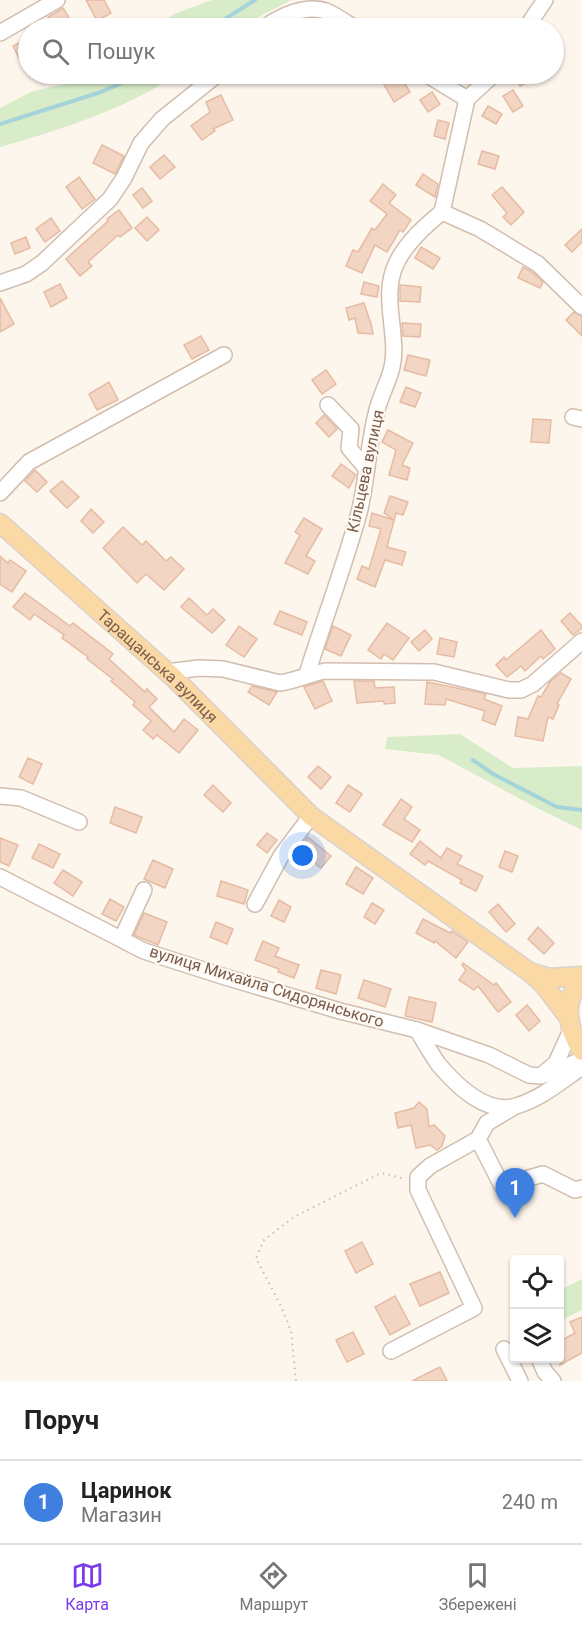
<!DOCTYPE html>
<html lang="uk">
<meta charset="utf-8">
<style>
body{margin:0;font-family:Roboto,sans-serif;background:#f2f2f2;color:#222}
.controls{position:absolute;right:18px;bottom:18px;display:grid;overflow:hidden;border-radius:6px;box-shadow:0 2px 4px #0004}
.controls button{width:54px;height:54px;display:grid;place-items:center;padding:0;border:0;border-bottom:2px solid #e0e0e0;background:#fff;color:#222;font:30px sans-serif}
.you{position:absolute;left:303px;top:856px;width:21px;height:21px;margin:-15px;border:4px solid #fff;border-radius:50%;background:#1a73e8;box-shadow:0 0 0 9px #1a73e833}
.badge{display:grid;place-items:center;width:39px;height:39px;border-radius:50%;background:#7c3aed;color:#fff;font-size:20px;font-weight:700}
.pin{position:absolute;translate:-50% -50px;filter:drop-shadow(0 2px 3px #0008)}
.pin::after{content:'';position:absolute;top:32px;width:21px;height:18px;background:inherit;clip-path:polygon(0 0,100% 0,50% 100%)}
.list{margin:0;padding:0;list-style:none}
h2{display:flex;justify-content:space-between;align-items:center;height:78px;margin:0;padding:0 24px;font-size:26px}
h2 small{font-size:20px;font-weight:400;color:#767676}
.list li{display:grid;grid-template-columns:39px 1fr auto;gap:18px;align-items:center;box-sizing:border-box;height:84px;padding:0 24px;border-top:2px solid #e0e0e0}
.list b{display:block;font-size:22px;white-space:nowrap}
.list p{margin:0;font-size:20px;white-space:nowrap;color:#767676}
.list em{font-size:20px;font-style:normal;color:#767676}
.icon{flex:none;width:33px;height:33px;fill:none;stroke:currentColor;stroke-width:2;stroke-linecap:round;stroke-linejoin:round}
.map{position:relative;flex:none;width:582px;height:1381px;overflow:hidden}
.search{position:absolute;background:#fff;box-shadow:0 2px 4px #0004;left:18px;right:18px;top:18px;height:66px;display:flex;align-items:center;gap:15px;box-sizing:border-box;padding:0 21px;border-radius:33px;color:#767676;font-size:22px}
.sheet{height:162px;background:#fff}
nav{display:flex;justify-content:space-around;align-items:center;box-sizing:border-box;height:84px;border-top:2px solid #e0e0e0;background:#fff;font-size:16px;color:#767676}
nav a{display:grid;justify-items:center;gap:3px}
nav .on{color:#7c3aed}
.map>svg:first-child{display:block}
.green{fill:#d8ecc9}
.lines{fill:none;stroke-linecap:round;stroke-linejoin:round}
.stream{stroke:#a5d3da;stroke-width:4}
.building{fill:#f3d5c3;stroke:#e6bba3;stroke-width:1.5}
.minor-casing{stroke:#d1beb0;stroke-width:18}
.major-casing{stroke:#dad1cd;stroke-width:21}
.path{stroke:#d9b8a5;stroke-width:2;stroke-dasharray:1.5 4.5;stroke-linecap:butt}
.minor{stroke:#fff;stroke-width:15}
.major{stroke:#fbd9a5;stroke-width:18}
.labels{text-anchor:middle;stroke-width:4.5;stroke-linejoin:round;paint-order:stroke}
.street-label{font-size:16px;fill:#7a5c4d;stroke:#fffaf3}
</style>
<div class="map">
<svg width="582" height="1381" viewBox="0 0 582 1381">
<rect width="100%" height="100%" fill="#fdf6ec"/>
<!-- green -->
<g class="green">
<path d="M212 0H291L238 28H153L174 14Z"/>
<path d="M114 74H178C123 110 63 129 0 147V108L33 91Z"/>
<path d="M460 734 513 768 582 766V830L537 808 439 755 385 749 387 737Z"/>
<path d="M582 1279V1310L560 1321V1290Z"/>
</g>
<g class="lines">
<!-- stream -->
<g class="stream">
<path d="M211 28 255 0"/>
<path d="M0 124 101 92 143 74"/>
<path d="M473 760 493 774 557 807 582 810"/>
</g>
</g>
<!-- building -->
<g class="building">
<path d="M86 0H104L111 13 97 21Z"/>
<path d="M63 8 71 21 60 28H55L48 17Z"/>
<path d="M28 38V53L19 58 13 46Z"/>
<path d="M395 74H399L410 92 394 102 382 81Z"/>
<path d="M514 74H544L520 86Z"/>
<path d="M513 90 523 106 513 112 503 96Z"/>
<path d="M432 92 440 104 428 112 420 100Z"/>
<path d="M221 95 233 120 213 129 215 131 202 140 191 126 210 112 206 102Z"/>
<path d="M488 106 502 114 496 124 482 116Z"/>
<path d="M438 120 449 123 445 139 434 136Z"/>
<path d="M102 145 124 156 115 174 93 163Z"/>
<path d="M482 151 499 156 495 169 478 164Z"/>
<path d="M164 155 175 167 160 179 150 167Z"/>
<path d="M423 174 438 184 435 197 416 185Z"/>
<path d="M79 177 95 199 82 209 66 187Z"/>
<path d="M383 184 396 195 389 203 411 220 403 232 400 230 387 252 375 245 362 273 346 266 353 250 358 252 372 228 375 230 387 214 370 201Z"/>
<path d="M502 187 524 212 511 225 503 217 507 213 492 195Z"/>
<path d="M142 188 152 201 143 208 133 195Z"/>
<path d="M119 210 132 228 120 237 118 235 88 262 92 266 80 276 66 259 108 221 107 219Z"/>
<path d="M147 217 159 230 147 241 135 228Z"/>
<path d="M51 218 60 231 45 242 36 229Z"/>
<path d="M582 229V242L572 252 565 245Z"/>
<path d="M26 237 30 248 15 254 11 243Z"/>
<path d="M421 247 440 258 433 269 415 258Z"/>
<path d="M523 267 532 272 543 282 540 288 518 278Z"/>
<path d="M364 282 379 286 377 297 361 294Z"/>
<path d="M60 284 67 298 51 307 44 292Z"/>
<path d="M400 285 421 287 420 302 400 301Z"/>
<path d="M0 298 14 324 0 332Z"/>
<path d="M364 303 371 324 373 334 358 333 355 318 349 320 346 308Z"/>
<path d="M574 312 582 316V336L566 320Z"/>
<path d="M402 323 421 324 420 337 403 336Z"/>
<path d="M201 336 209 350 192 359 184 345Z"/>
<path d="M408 355 430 360 426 376 404 370Z"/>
<path d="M326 370 336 384 322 394 312 380Z"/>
<path d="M109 382 118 400 97 410 89 394Z"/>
<path d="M406 387 421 393 415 407 400 402Z"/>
<path d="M324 415 337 429 329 437 316 423Z"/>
<path d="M533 419 551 420 549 443 531 442Z"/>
<path d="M388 430 413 443 402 465 410 468 407 480 389 475 396 450 382 442Z"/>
<path d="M341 464 356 475 349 488 332 476Z"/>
<path d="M35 470 47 482 37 492 25 481Z"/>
<path d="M62 481 79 497 67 508 50 491Z"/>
<path d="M390 496 408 502 403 515 396 513 387 547 406 552 402 565 385 560 375 587 357 579 362 566 369 569 381 529 369 526 372 513 394 520 384 513Z"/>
<path d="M91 509 104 522 93 533 81 521Z"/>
<path d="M304 518 322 529 306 556 315 561 308 574 285 563 300 535 295 532Z"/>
<path d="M123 527 142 545 146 541 166 561 171 557 184 569 164 590 146 574 137 583 103 548Z"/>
<path d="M0 556 8 563 10 560 26 571 12 592 0 584Z"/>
<path d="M25 593 70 626 73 623 113 654 109 659 145 692 147 689 157 699 149 707 174 732 184 719 198 730 179 753 157 735 153 739 143 730 151 721 133 705 135 702 111 681 113 679 87 659 88 657 62 638 64 635 34 614 30 620 13 607Z"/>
<path d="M189 598 207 615 213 609 225 620 212 633 181 607Z"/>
<path d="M280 611 307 622 302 635 274 624Z"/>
<path d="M570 613 582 626V628L573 635 561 621Z"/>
<path d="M387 623 409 638 393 660 384 654 381 659 368 650Z"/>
<path d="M239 626 257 639 244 657 226 645Z"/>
<path d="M333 626 351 635 341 656 325 649Z"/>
<path d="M425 630 432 639 419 651 411 642Z"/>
<path d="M541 630 555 649 543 659 541 656 525 671 521 666 507 677 496 665 504 657 506 660Z"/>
<path d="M440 638 457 642 454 657 437 654Z"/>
<path d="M561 673 571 679 557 704 559 705 553 719 548 717 543 741 515 736 518 717 528 719 538 696 541 697 550 682Z"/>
<path d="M323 681 332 701 315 709 304 687Z"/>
<path d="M354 681H374L375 688 394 687 395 703 384 704V701L357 703Z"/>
<path d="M427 682 486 694 484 699 502 706 495 725 482 720 485 711 446 699 445 705 425 704Z"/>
<path d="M252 686 277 692 269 705 248 692Z"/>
<path d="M28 758 42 764 33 784 19 777Z"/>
<path d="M318 766 331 777 321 789 308 777Z"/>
<path d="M213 785 231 803 223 812 204 795Z"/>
<path d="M348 785 362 794 350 812 336 803Z"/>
<path d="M401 799 412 807 404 819 420 830 412 842 383 825Z"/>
<path d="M115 807 142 817 136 833 110 823Z"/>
<path d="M267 833 277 840 267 853 257 845Z"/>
<path d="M308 837 331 856 321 868 298 850Z"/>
<path d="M0 838 18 845 9 866 0 862Z"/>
<path d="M420 841 441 858 447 848 462 856 457 864 483 876 476 891 460 883 462 880 428 861 425 865 410 854Z"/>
<path d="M39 844 60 854 53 868 32 858Z"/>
<path d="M505 851 518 856 512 872 499 867Z"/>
<path d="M153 860 173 869 165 888 144 879Z"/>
<path d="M356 867 373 878 363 894 346 884Z"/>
<path d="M63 870 82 882 73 896 54 883Z"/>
<path d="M221 881 248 890 244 904 217 896Z"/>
<path d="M110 899 124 907 116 921 102 914Z"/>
<path d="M279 900 291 907 284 922 271 916Z"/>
<path d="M372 903 384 910 375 924 364 917Z"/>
<path d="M498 904 515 924 506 932 489 912Z"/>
<path d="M144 913 167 922 158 945 134 935Z"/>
<path d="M423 919 450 933 452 931 468 942 456 958 435 941 434 943 416 933Z"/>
<path d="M216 922 233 929 227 944 210 937Z"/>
<path d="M538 927 554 943 544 954 528 939Z"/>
<path d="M263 941 279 948 275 956 299 965 294 978 278 972 279 969 255 960Z"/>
<path d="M463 963 494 985 496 983 511 1002 498 1012 478 986 474 990 459 980 466 970 462 965Z"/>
<path d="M321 970 341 975 336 994 316 988Z"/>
<path d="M364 980 391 989 385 1007 358 998Z"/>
<path d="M409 997 436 1003 432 1022 405 1016Z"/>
<path d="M527 1005 540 1021 529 1031 516 1015Z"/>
<path d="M419 1102 427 1109 429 1127 434 1125 445 1136 442 1146 437 1150 430 1145 416 1148 411 1125 398 1128 395 1113 414 1108Z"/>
<path d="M362 1242 373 1264 356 1273 345 1251Z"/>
<path d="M440 1272 449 1293 420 1306 410 1284Z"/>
<path d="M395 1296 410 1324 390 1335 375 1307Z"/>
<path d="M582 1317V1353L560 1365V1341L575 1333 570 1322Z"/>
<path d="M353 1332 364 1354 347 1362 336 1340Z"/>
<path d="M440 1367 447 1381H412Z"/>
</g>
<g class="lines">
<defs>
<g id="minor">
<path d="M264 28C280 16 306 4 326 11 336 15 346 23 355 28"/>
<path d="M526 28 545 0"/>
<path d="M0 33 57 0"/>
<path d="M426 74 467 99"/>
<path d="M467 99 494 74"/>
<path d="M442 212 467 99"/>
<path d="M0 283 26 274 42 263 110 199 124 178 141 143 162 119 218 74"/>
<path d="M328 405 351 429 349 448 366 468"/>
<path d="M573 417 582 419"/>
<path d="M0 493 29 462 224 355"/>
<path d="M167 672 199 668 223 669 280 683C295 681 309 674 325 671L434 672 509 690H521L533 684 582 641"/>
<path d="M307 674C324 620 344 567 359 513 367 481 368 446 376 414 379 399 387 385 391 371 401 337 379 297 397 262 407 242 425 226 442 212L480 229 538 264 582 307"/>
<path d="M0 796 21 798 79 822"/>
<path d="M0 877 144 951 222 976 340 1011 417 1030 489 1055 529 1075 541 1076 582 1060"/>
<path d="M255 904 281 856 311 816"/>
<path d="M122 938 144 890"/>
<path d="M417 1030C424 1041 431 1054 439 1065 457 1086 486 1115 516 1106 540 1099 559 1083 579 1069"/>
<path d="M543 1074 556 1063 572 1028"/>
<path d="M478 1139 502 1186 543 1174 575 1190 582 1188"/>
<path d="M504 1349 520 1381"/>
<path d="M391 1351 474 1308 418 1190V1177L430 1166 478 1139 487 1123 514 1107"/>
<path d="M539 1358 545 1372 553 1381"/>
</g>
<g id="major">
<path id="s1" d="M0 523 175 679 311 816 531 973 544 985 569 1018"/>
<path d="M533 973 550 978 582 976"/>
<path d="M582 981C561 1000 568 1030 582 1051"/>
</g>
</defs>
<!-- minor casing -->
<use href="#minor" class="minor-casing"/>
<!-- major casing -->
<use href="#major" class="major-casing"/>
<!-- path -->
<path class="path" d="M296 1381 291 1331 281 1306 256 1258 264 1240 294 1217 381 1173 406 1179"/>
<!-- minor -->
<use href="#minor" class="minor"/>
<!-- major -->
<use href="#major" class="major"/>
</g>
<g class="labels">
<!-- street labels -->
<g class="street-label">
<text transform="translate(365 471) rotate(-78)" y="6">Кільцева вулиця</text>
<text dy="6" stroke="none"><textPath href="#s1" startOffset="213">Таращанська вулиця</textPath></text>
<text transform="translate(267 986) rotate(17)" y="6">вулиця Михайла Сидорянського</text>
</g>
</g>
</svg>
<div class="controls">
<button><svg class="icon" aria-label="locate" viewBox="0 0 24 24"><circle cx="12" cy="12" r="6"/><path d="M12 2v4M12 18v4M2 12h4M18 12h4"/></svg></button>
<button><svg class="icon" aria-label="layers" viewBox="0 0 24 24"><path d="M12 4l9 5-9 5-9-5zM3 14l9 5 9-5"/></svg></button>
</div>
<div class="you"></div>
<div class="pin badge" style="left:515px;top:1218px;background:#3f7fe0">1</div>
<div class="search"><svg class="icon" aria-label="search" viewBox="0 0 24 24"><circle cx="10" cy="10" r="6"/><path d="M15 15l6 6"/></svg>Пошук</div>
</div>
<section class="sheet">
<h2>Поруч<small></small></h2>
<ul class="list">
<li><span class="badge" style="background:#3f7fe0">1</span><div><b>Царинок</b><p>Магазин</p></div><em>240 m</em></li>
</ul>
</section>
<nav>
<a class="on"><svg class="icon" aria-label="map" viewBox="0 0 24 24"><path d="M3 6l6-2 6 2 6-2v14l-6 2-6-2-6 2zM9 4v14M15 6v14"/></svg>Карта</a>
<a><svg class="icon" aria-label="directions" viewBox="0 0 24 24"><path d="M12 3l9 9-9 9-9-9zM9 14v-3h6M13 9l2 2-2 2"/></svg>Маршрут</a>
<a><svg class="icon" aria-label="saved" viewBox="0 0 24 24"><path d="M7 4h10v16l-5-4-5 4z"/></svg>Збережені</a>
</nav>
